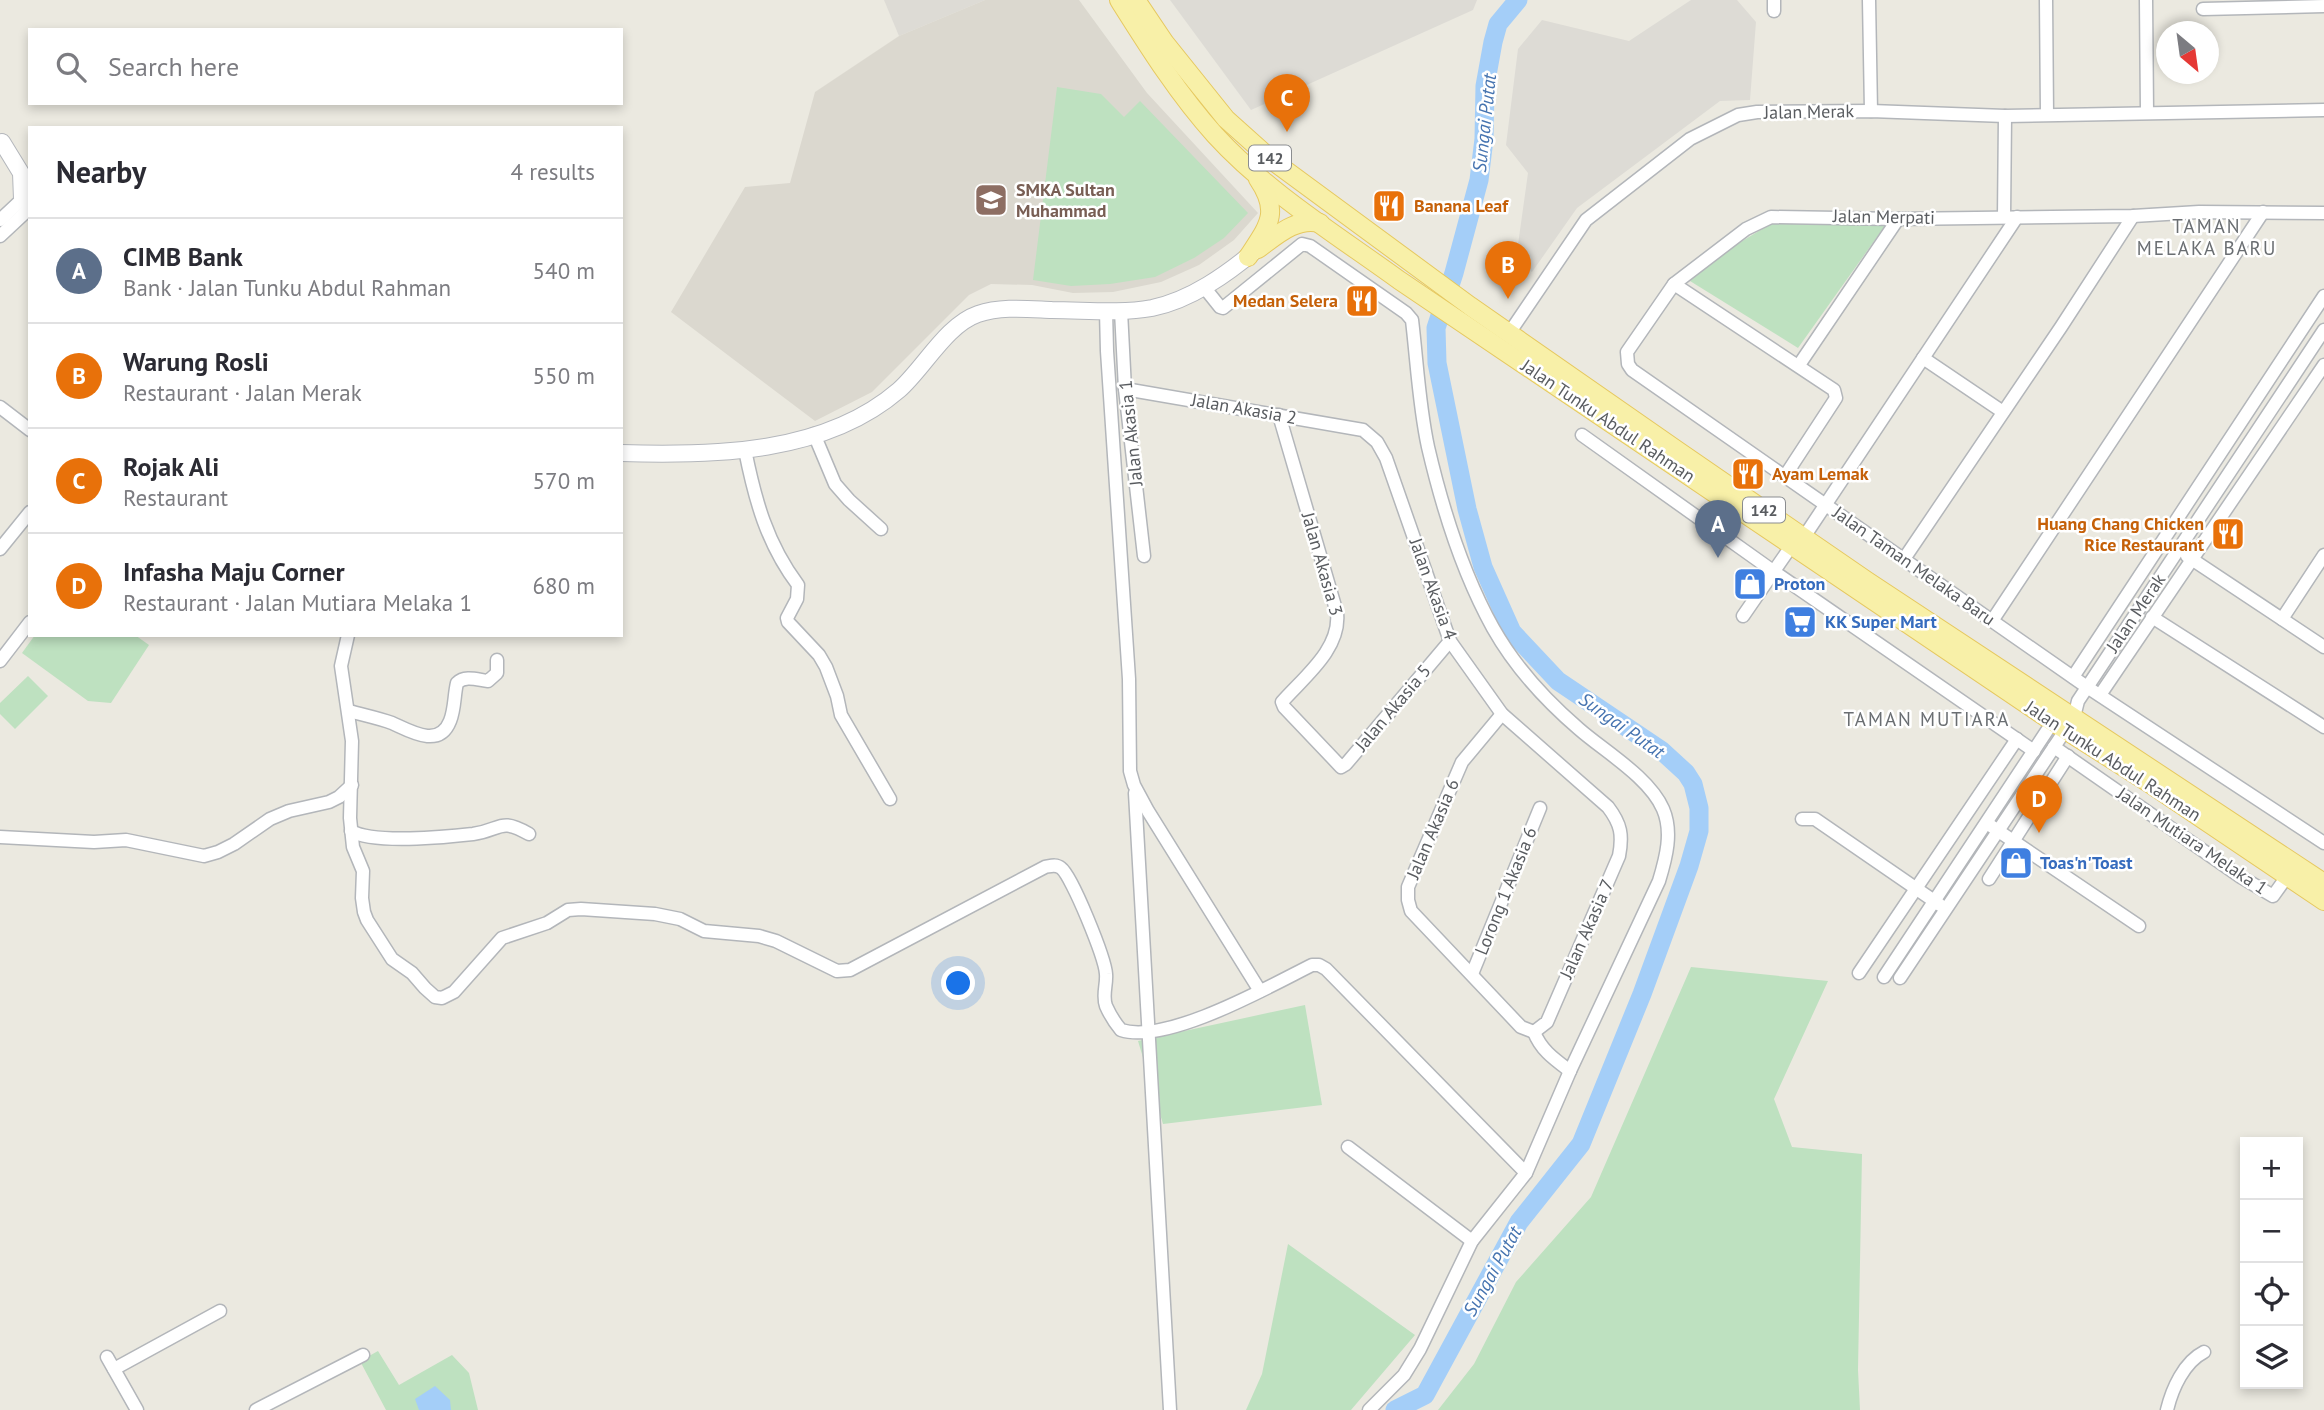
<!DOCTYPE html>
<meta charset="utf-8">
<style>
body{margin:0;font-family:"PT Sans",sans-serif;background:#f2f2f3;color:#2b2b33}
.controls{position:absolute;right:21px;bottom:21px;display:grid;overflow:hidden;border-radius:0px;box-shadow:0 4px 10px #0003}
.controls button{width:63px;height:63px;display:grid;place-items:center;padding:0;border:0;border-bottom:2px solid #e1e1e2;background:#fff;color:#2b2b33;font:35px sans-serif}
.compass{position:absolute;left:2156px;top:21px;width:63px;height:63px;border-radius:50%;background:#fff;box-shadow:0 4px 10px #0003;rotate:151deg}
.you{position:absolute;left:959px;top:984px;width:24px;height:24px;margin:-18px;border:5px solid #fff;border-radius:50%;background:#1a73e8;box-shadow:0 0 0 10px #1a73e833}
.badge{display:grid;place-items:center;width:46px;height:46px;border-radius:50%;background:#db4d36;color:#fff;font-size:23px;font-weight:700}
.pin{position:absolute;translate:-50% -58px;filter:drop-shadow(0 2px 4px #0008)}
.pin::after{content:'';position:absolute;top:37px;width:24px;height:21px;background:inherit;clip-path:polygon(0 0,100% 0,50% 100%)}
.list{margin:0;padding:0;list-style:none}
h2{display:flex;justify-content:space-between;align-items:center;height:91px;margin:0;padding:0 28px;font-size:30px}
h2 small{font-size:23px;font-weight:400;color:#7c7c81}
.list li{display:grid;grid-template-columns:46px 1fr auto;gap:21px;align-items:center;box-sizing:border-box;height:105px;padding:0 28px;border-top:2px solid #e1e1e2}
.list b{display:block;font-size:26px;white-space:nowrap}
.list p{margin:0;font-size:23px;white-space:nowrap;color:#7c7c81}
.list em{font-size:23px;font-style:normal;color:#7c7c81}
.icon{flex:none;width:38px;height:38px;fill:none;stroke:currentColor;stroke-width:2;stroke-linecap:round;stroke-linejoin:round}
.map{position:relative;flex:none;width:2324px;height:1410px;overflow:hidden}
.search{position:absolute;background:#fff;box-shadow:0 4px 10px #0003;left:28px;top:28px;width:595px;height:77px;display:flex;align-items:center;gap:18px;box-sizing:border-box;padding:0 24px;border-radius:0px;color:#7c7c81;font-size:26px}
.panel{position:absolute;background:#fff;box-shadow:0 4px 10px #0003;left:28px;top:126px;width:595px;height:511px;border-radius:0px}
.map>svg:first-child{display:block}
.industrial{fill:#dddbd5}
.education{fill:#dbd8cf}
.green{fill:#bee1c0}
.water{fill:#a4cef8}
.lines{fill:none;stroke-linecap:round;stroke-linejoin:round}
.river{stroke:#a4cef8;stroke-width:19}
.minor-casing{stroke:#b3b6ba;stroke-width:15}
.secondary-casing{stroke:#b4b7bc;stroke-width:18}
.primary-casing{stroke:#e6c85f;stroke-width:20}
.minor{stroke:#fff;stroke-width:12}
.secondary{stroke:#fff;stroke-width:16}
.primary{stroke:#f8f0a8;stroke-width:18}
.labels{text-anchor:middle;stroke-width:5;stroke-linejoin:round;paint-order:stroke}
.shield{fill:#fff;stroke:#8b8d90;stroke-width:2}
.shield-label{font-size:16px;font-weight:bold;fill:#595c60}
.street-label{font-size:18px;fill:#595c60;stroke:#fff}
.education-label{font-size:18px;font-weight:bold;fill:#785e54;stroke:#fff;text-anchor:start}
.food-label{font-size:18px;font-weight:bold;fill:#c56008;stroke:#fff;text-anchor:start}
.shop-label{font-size:18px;font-weight:bold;fill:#366cbe;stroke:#fff;text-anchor:start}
.water-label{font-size:19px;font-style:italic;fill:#4674b0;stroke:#fff}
.neighbourhood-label{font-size:19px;letter-spacing:2px;fill:#6a6e72;stroke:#fff}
</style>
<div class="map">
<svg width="2324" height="1410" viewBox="0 0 2324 1410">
<rect width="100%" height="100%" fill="#ebe9e0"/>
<!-- industrial -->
<g class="industrial">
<path d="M884 0H985L899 36Z"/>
<path d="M1170 0H1477L1473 10 1251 110Z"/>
<path d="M1691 0H1737L1756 22 1750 100 1720 101 1577 208 1532 272 1516 259 1528 173 1506 145 1518 49 1542 20 1629 41Z"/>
</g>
<!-- education -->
<path class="education" d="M985 0H1079L1147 93 1258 213 1234 240 1199 265 1161 282 1113 292 1073 293 1032 285 991 284 969 295 872 392 815 421 671 312 745 187 790 183 815 92 899 36Z"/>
<!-- green -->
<g class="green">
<path d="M1057 87 1101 94 1124 117 1140 101 1248 213 1224 238 1194 258 1155 277 1110 284 1071 286 1033 280Z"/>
<path d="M1777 220 1887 223 1798 348 1690 281 1701 266Z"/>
<path d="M35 635H135L149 645 111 703 88 701 22 653Z"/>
<path d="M28 676 48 696 15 729 0 714V703Z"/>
<path d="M1691 967 1828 981 1774 1099 1792 1147 1862 1154 1858 1370 1860 1410H1438L1474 1364 1516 1282 1591 1197Z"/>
<path d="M1305 1005 1322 1105 1163 1124 1138 1041Z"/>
<path d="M1288 1244 1415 1335 1351 1410H1246L1262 1374Z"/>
<path d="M378 1351 399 1385 452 1355 469 1373 478 1410H386L360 1361Z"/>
</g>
<!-- water -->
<path class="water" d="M435 1386 450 1400 451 1410H419L415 1399Z"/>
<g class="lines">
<!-- river -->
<path class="river" d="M1395 1410 1425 1395 1519 1222 1581 1144 1642 994 1689 866 1699 831V808L1693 784 1686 773 1662 751 1558 681 1512 632 1483 567 1467 509 1437 363 1436 328 1454 273 1479 180 1484 139 1485 86 1493 42 1498 24 1518 0"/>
<defs>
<g id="minor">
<path d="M1869 0 1871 111"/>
<path d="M2046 0 2047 114"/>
<path d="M2146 0 2147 112"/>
<path d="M2203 9 2324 6"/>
<path d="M1774 11V0"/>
<path d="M2324 213 2199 212 2133 216 1898 219 1771 217 1746 229 1674 284 1627 352 1628 364 1632 370 2087 687 2324 843"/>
<path d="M2004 217 2005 116"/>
<path d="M0 220 30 192"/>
<path d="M0 236 30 208"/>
<path d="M1674 284 1834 390 1836 398 1785 476"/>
<path d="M1204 287 1220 307 1223 308 1302 244 1310 246 1406 313 1412 320C1417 362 1419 406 1428 447 1442 507 1463 574 1493 628 1515 667 1544 699 1579 729 1604 751 1649 777 1663 809 1673 832 1666 858 1659 881L1570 1071 1526 1173 1472 1241 1420 1349 1404 1375 1369 1410"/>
<path d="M1106 311 1107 351 1129 679 1130 771 1134 785 1148 811 1260 991"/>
<path d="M1121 311 1125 389 1144 556"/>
<path d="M1510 332 1586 220 1690 139 1738 115 1757 112 1871 111 2005 116 2324 110"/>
<path d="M1923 358 2003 412"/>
<path d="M1799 365 1898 219"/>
<path d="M1125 389 1363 430 1377 442 1386 458 1450 641 1502 714 1608 807C1621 824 1623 835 1619 856L1547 1022 1534 1032"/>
<path d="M0 407 30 430"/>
<path d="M1279 415 1337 613C1341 649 1304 677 1282 702L1284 707 1341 767 1346 764 1450 641"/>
<path d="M814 434 835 484 849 500 881 529"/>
<path d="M1582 435 1773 571 2034 751"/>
<path d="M745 450C755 500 767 544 798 585L797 599 787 618 788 622 819 655 826 667 837 696 841 715 890 799"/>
<path d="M1804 537 2017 217"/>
<path d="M0 549 30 512"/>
<path d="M2187 556 2324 647"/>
<path d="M1904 559 2061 327 2133 216"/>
<path d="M1743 616 1792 545"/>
<path d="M2152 617 2324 727"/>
<path d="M2282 619 2324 555"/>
<path d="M1992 621 2263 212"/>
<path d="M348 635 341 666 352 741 350 818 353 847 363 871 362 898 364 912 367 920 392 959 412 973 425 988 435 997 442 998 454 992 502 938 547 923 568 910 581 909 655 914 680 919 704 931 759 936 776 941 837 971 850 970 1045 867C1051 866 1056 864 1061 868 1072 876 1105 958 1106 974 1107 985 1102 995 1106 1006 1110 1015 1115 1023 1121 1030 1166 1045 1270 986 1312 965H1319L1326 969 1526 1173"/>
<path d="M0 661 30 622"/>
<path d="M2073 677 2324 296"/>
<path d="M2100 695 2324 365"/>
<path d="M349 711C363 715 378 718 392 723 410 731 439 749 450 721 455 709 454 695 457 683 465 675 478 680 488 681L497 673V660"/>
<path d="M1502 714 1462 762 1408 887V900L1411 911 1521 1027 1534 1032"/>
<path d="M2054 747 2241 877 2273 896 2288 875"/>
<path d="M1135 793 1170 1410"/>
<path d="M1802 819H1815L1940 905"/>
<path d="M1991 826 2139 926"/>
<path d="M351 831C373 844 446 837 473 834 502 830 499 817 529 834"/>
<path d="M0 837 94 842 126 840 204 856 218 852 234 844 270 819 289 811 329 802 339 797 352 785"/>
<path d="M1989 879 2068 756"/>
<path d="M1859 973 2017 739"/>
<path d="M1472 974 1540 808"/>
<path d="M1884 977 2056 717"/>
<path d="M1900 978 2074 717 2078 701 2324 330"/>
<path d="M1534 1032C1541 1050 1554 1059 1570 1071"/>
<path d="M1348 1147 1472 1241"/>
<path d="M107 1357 137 1410"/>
<path d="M114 1369 220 1311"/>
<path d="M256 1410 363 1355"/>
<path d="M2167 1410C2172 1389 2184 1362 2204 1352"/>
</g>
<g id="secondary">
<path d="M2 142 21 173 22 199"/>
<path d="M621 453C714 456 825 454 899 390 924 368 946 325 978 314 1001 306 1028 309 1052 310 1085 310 1119 314 1152 308 1191 300 1227 274 1257 249"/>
</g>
<g id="primary">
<path d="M1119 0C1148 46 1178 94 1215 135 1267 192 1337 235 1399 280L2053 722 2149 783 2324 901"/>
<path d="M1136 0 1165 43 1226 119 1273 161 1470 306 1678 451 1867 581 2324 883"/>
<path d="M1258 249C1276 236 1296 217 1320 223"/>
<path d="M1248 257C1268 226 1281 213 1258 179"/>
</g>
</defs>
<!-- minor casing -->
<use href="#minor" class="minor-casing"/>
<!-- secondary casing -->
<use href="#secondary" class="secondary-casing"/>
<!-- primary casing -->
<use href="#primary" class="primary-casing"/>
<!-- minor -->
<use href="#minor" class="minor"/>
<!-- secondary -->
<use href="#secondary" class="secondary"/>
<!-- primary -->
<use href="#primary" class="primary"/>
</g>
<!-- icons -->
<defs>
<symbol id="school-square" viewBox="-11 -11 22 22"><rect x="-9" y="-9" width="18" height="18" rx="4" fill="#8d6e63" stroke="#fff"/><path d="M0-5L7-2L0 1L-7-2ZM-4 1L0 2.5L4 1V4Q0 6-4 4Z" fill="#fff"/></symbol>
<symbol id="restaurant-square" viewBox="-11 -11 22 22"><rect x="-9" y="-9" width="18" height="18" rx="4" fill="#e8710a" stroke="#fff"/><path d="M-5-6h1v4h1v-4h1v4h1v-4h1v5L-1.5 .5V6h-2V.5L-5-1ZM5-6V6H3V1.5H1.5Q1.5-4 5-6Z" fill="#fff"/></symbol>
<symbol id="shop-square" viewBox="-11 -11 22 22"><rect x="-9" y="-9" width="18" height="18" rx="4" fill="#3f7fe0" stroke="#fff"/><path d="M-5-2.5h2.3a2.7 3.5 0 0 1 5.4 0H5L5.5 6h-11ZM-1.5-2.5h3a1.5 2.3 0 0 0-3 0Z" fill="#fff"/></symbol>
<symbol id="supermarket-square" viewBox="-11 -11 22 22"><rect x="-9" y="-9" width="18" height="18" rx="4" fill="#3f7fe0" stroke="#fff"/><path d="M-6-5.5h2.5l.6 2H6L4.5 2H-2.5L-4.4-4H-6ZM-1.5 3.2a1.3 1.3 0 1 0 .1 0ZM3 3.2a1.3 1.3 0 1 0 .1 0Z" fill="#fff"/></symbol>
</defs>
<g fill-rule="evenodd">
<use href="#school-square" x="972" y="181" width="38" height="38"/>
<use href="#restaurant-square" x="1370" y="187" width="38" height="38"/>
<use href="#restaurant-square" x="1343" y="282" width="38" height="38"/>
<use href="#restaurant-square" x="1729" y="455" width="38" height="38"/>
<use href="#restaurant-square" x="2209" y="515" width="38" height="38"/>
<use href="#shop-square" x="1731" y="565" width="38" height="38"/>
<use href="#supermarket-square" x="1781" y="603" width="38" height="38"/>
<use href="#shop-square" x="1997" y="844" width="38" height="38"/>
</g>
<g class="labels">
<!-- shield labels -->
<g class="shield">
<rect x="1249" y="145.5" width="42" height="25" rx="5"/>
<rect x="1743" y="497.5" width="42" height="25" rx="5"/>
</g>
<g class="shield-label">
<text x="1270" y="164">142</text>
<text x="1764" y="516">142</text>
</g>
<!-- street labels -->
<g class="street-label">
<text transform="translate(1809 112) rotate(-1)" y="6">Jalan Merak</text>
<text transform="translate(1884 217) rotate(1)" y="6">Jalan Merpati</text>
<text transform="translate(1244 409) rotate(10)" y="6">Jalan Akasia 2</text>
<text transform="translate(1608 421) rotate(34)" y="6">Jalan Tunku Abdul Rahman</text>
<text transform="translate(1131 433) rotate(-96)" y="6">Jalan Akasia 1</text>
<text transform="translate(1322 564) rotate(74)" y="6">Jalan Akasia 3</text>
<text transform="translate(1914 566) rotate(35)" y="6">Jalan Taman Melaka Baru</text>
<text transform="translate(1433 589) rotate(70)" y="6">Jalan Akasia 4</text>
<text transform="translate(2136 613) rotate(-56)" y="6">Jalan Merak</text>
<text transform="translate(1393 708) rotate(-50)" y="6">Jalan Akasia 5</text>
<text transform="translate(2113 761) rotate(33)" y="6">Jalan Tunku Abdul Rahman</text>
<text transform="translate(1433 829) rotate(-67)" y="6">Jalan Akasia 6</text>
<text transform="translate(2192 841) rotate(34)" y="6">Jalan Mutiara Melaka 1</text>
<text transform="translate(1506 891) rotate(-68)" y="6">Lorong 1 Akasia 6</text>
<text transform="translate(1587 929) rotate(-66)" y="6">Jalan Akasia 7</text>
</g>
<!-- education labels -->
<g class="education-label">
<text x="1016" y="196">SMKA Sultan<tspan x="1016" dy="21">Muhammad</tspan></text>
</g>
<!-- food labels -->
<g class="food-label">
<text x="1414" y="212">Banana Leaf</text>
<text x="1338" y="307" text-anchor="end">Medan Selera</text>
<text x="1772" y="480">Ayam Lemak</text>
<text x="2204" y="530" text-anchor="end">Huang Chang Chicken<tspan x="2204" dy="21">Rice Restaurant</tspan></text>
</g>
<!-- shop labels -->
<g class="shop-label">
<text x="1774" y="590">Proton</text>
<text x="1825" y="628">KK Super Mart</text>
<text x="2040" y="869">Toas'n'Toast</text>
</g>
<!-- water labels -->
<g class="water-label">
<text transform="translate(1484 123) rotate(-84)" y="7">Sungai Putat</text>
<text transform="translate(1622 725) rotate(35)" y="7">Sungai Putat</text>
<text transform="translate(1492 1271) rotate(-61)" y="7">Sungai Putat</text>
</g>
<!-- neighbourhood labels -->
<g class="neighbourhood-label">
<text x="2207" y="233">TAMAN<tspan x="2207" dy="22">MELAKA BARU</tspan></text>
<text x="1927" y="726">TAMAN MUTIARA</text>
</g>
</g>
</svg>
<div class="controls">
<button>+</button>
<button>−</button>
<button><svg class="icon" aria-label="locate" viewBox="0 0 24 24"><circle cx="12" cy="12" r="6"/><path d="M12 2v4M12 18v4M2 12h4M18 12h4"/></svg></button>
<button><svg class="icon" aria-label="layers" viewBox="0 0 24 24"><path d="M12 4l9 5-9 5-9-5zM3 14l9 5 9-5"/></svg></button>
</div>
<svg class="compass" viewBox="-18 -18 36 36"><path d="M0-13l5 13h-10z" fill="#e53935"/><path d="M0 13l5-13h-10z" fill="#7c7c81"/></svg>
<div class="you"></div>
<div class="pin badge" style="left:1718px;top:558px;background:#5c6f8a">A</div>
<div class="pin badge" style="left:1508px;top:299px;background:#e8710a">B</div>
<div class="pin badge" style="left:1287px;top:132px;background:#e8710a">C</div>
<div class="pin badge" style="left:2039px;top:833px;background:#e8710a">D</div>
<div class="search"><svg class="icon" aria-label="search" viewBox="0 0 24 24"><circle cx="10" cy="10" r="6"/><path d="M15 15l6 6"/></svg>Search here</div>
<section class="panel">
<h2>Nearby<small>4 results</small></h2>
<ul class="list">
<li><span class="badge" style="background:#5c6f8a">A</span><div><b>CIMB Bank</b><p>Bank · Jalan Tunku Abdul Rahman</p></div><em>540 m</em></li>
<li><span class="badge" style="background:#e8710a">B</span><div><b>Warung Rosli</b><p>Restaurant · Jalan Merak</p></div><em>550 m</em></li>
<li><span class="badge" style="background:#e8710a">C</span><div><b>Rojak Ali</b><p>Restaurant</p></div><em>570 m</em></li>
<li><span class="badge" style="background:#e8710a">D</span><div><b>Infasha Maju Corner</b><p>Restaurant · Jalan Mutiara Melaka 1</p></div><em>680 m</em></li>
</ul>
</section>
</div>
